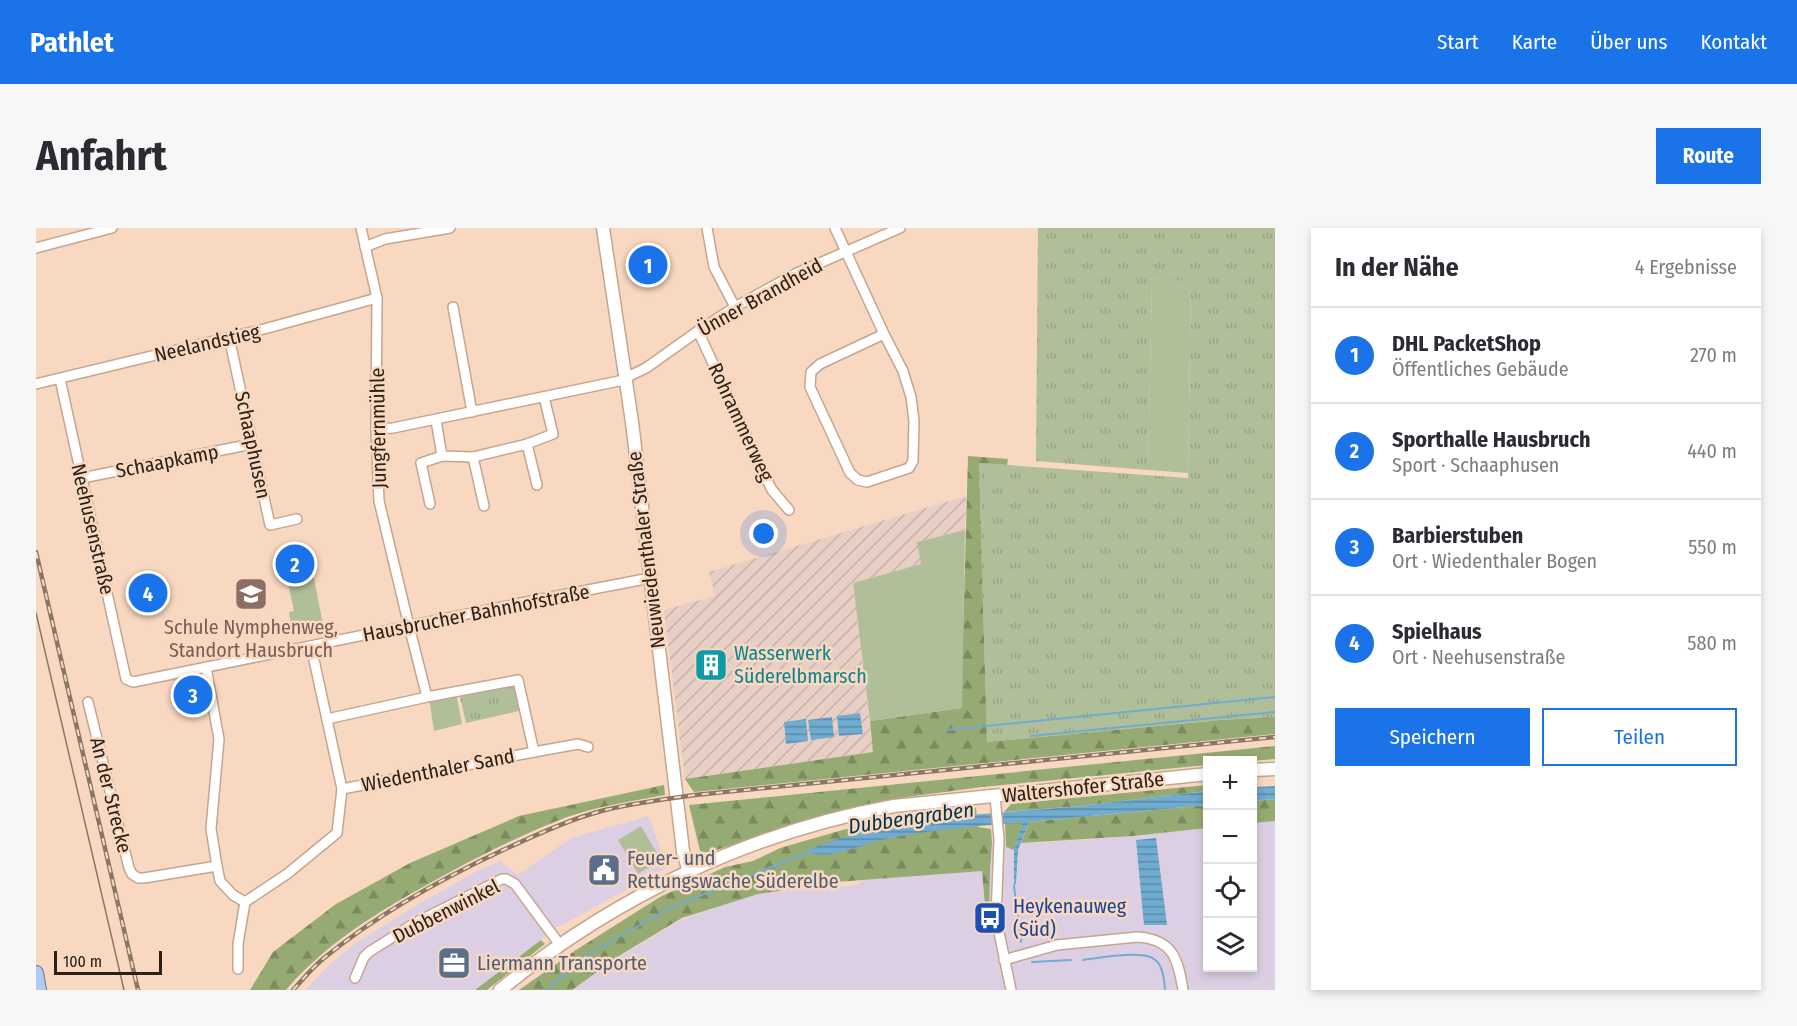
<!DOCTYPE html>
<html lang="de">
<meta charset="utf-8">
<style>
body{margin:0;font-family:"Fira Sans Condensed",sans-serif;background:#f7f7f7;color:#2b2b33}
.controls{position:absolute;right:18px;bottom:18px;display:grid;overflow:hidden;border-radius:0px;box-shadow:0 3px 9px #0003}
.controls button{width:54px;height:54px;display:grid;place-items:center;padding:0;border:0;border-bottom:2px solid #e1e1e2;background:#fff;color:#2b2b33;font:30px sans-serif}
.scale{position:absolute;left:18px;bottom:15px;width:108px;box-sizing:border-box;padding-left:6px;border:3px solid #2c2017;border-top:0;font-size:16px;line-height:21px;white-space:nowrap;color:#2c2017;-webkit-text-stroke:4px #f8d8c0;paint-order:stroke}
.you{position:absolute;left:728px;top:306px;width:21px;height:21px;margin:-15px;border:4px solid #fff;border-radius:50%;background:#1a73e8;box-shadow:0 0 0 9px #1a73e833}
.badge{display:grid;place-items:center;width:39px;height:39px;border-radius:50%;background:#1a73e8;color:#fff;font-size:20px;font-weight:700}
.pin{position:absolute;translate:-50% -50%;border:3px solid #fff;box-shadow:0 2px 6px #0006}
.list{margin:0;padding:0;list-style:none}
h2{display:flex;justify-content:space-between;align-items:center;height:78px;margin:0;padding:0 24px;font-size:26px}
h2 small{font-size:20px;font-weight:400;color:#7c7c81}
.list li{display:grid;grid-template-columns:39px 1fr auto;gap:18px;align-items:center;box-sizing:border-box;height:96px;padding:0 24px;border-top:2px solid #e1e1e2}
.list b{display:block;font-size:22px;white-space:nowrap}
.list p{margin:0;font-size:20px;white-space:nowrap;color:#7c7c81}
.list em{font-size:20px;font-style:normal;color:#7c7c81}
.actions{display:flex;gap:12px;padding:18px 24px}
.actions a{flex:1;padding:14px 0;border:2px solid #1a73e8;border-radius:0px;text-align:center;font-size:21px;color:#1a73e8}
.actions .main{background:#1a73e8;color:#fff}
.icon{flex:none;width:33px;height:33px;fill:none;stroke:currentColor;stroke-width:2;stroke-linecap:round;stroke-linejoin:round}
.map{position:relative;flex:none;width:1239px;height:762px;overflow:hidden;border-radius:0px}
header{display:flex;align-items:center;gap:36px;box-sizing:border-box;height:84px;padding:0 30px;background:#1a73e8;color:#fff}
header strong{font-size:28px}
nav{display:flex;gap:33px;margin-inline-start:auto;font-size:21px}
.intro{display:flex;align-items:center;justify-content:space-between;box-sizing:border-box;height:144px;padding:0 36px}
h1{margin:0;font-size:42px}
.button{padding:15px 27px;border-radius:0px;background:#1a73e8;color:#fff;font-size:21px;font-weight:700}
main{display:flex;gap:36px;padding:0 36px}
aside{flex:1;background:#fff;border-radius:0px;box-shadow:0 3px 9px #0003}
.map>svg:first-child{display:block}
.commercial{fill:#ddcfe3}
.industrial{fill:url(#industrial-furrows)}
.grass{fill:url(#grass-tufts)}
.forest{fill:url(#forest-firs)}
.green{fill:#b0be9a}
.water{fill:url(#water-rules)}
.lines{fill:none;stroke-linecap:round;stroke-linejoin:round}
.stream{stroke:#70abd0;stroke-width:2}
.street-casing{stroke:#c5a58e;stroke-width:12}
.secondary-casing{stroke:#c5a58e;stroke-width:15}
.primary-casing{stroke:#5e78a2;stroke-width:16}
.street{stroke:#fff;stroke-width:9}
.secondary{stroke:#fff;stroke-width:12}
.primary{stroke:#afcbf4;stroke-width:14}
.tram{stroke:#8b7666;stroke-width:1.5}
.rail-casing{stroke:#8b7666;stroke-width:4.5}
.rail{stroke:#f8d8c0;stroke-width:2;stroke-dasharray:7;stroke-linecap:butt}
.labels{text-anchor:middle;stroke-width:5;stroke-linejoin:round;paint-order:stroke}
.street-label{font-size:20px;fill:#2c2017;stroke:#f8d8c0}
.education-label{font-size:20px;fill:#785e54;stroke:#f8d8c0}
.culture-label{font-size:20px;fill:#0d838f;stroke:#f8d8c0;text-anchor:start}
.service-label{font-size:20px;fill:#4e5e75;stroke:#f8d8c0;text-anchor:start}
.transit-label{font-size:20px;fill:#164399;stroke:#f8d8c0;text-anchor:start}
.water-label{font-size:21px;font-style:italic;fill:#00324b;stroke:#f8d8c0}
</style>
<header>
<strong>Pathlet</strong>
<nav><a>Start</a><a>Karte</a><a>Über uns</a><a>Kontakt</a></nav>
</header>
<div class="intro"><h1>Anfahrt</h1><a class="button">Route</a></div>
<main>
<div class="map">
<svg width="1239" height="762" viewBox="0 0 1239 762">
<defs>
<pattern id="industrial-furrows" width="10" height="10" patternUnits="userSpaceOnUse" patternTransform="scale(1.5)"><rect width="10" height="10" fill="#e7cfc6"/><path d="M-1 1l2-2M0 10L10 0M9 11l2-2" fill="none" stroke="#c6b1a9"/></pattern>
<pattern id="grass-tufts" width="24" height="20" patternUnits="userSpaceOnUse" patternTransform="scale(1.5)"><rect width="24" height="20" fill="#b0be9a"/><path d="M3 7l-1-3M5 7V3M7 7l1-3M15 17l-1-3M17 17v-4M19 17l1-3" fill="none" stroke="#98a384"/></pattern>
<pattern id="forest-firs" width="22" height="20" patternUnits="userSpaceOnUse" patternTransform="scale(1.5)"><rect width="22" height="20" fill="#96ab73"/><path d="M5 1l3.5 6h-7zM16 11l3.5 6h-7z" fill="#7b8b5d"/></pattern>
<pattern id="water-rules" width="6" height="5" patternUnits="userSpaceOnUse" patternTransform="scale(1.5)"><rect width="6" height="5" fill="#70abd0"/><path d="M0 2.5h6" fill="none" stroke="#5c8ba8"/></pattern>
</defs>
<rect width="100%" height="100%" fill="#f8d8c0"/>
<!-- commercial -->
<g class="commercial">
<path d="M613 588 631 640 522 699 439 762H269L293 737 321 714 391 671 443 642 464 633 482 647 535 610Z"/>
<path d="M1239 593V762H535L579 731 645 692 717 666 821 657 828 652 907 645 954 643 956 615H1000L1097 608 1171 600 1172 740H1216L1217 595Z"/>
</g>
<!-- industrial -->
<path class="industrial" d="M930 268 929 302 881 314 885 336 817 355 837 524 649 551 628 382 679 368 673 344Z"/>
<!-- grass -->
<g class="grass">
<path d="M1002 0H1239V489L1185 492 951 514 943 235 1152 250 1155 54 1116 51 1112 242 1000 233Z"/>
<path d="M481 454 487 482 430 495 423 465Z"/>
</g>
<!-- forest -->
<g class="forest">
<path d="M932 228 972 231 971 237 943 235 951 514 1185 492 1239 489V506L658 564 649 551 837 524 834 493 925 480Z"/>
<path d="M1239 518V531L1217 533 1172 532 1171 537 946 559 871 569 803 583 763 594 672 625 664 623 653 577Z"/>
<path d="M628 557 629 567C596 573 563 578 531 589 492 604 453 623 416 643 357 675 294 710 250 762H214L237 724 300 676 374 635 483 588Z"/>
<path d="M1171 557V563L1045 578 968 584 975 576Z"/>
<path d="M1239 571V593L1217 595V573Z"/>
<path d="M1171 577V600L1097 608 985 615 993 594Z"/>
<path d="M940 580 942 599 955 601 956 615 954 643 953 700 951 701 946 643 800 654 722 666 646 690 586 726 536 762H483L540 722 624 669 689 639 717 633 744 620 817 599 846 592Z"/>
<path d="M988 594 978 622 970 619 969 595Z"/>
<path d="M505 712 509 716 451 762H439Z"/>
</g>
<!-- green -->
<g class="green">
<path d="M1116 51 1155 53 1152 245 1112 242Z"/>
<path d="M929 302 926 480 834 493 817 355 885 336 881 314Z"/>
<path d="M278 350 288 402 257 408 253 384 258 383 252 355Z"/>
<path d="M420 465 426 496 398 503 393 470Z"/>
<path d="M605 598 625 632 602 646 582 612Z"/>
</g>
<!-- water -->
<g class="water">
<path d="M824 485 827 506 803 508 801 488Z"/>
<path d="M796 489 798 509 775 512 772 492Z"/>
<path d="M770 491 772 513 750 516 748 494Z"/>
<path d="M1239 558V571L1217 573V559Z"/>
<path d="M1171 563V577L993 594 982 622 980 655 978 658V622L987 594C941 598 894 602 849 611 825 616 796 633 772 624V622L799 612 847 599 935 587 1045 578Z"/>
<path d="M1120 610 1131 697H1108L1100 612Z"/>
</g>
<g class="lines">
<!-- stream -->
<g class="stream">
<path d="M911 502 1239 469"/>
<path d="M995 508 1239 484"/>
<path d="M978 658 985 714"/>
<path d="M1047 732C1062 730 1106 722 1118 731 1127 737 1128 751 1129 761"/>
<path d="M996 734 1035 732"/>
<path d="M511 762 548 729 634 680 775 623"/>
</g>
<defs>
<g id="street">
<path d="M325 0 341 70 340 201 343 273 373 398 391 469"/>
<path d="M671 0 678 39 699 79"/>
<path d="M799 0 848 106 784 136 775 144 774 159 814 245 822 252 831 254 873 240 877 233 878 193 875 169 867 143 848 106"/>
<path d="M329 19 349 11 414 0"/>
<path d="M0 20 76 0"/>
<path d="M417 79 436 184"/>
<path d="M662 103 729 248 736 262 753 282"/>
<path d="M193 109 234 297 261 291"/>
<path d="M24 151 90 451 97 454 117 450 495 373 614 350"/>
<path d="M0 156 228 101 341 70"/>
<path d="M340 201 357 200 583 153 610 140 662 103 699 79 761 45 864 0"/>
<path d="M491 216 501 257"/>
<path d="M406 228 437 229 491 216 517 206 508 169"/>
<path d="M437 229 448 278"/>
<path d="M46 250 216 216"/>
<path d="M394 276 385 235 406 228 400 192"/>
<path d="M170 439 183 511 175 601 181 638 184 653 197 667 209 674"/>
<path d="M52 474 93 640 96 646 102 650H108L181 638"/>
<path d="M291 491 391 469 482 452 498 524 306 561"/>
<path d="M498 524 542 516 552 519"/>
<path d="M959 568 963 612 960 690 975 762"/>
<path d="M209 674 251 646 301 605 306 561 275 418"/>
<path d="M968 732 1021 717 1101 709C1137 711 1142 731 1147 762"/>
<path d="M202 741V716L209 674"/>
<path d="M319 750 328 729 333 724 379 695 466 651H470L479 656 524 717"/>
</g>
<g id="secondary">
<path d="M567 0 596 194 647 623 653 644"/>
<path d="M1216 542 1239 541"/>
<path d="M464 762C578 669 714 604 858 578L1172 546"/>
</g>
<path id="primary" d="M0 745 3 762"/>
</defs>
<!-- street casing -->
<use href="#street" class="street-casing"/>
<!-- secondary casing -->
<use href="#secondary" class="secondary-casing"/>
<!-- primary casing -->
<use href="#primary" class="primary-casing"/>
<!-- street -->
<use href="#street" class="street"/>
<!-- secondary -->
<use href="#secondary" class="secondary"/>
<!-- primary -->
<use href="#primary" class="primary"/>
<!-- tram -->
<path class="tram" d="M0 385 88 762"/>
<defs>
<g id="rail">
<path d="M0 324 102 762"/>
<path d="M257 762C267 751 277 739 288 730 342 686 405 651 467 622 500 607 534 591 569 582 598 575 629 571 659 567L1239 509"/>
</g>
</defs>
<!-- rail casing -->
<use href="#rail" class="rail-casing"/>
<!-- rail -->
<use href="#rail" class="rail"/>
</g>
<!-- icons -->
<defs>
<symbol id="school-square" viewBox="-11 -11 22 22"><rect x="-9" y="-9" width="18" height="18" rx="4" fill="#8d6e63" stroke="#f8d8c0"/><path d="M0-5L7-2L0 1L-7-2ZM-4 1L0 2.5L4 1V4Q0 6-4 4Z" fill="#fff"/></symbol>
<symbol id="building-square" viewBox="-11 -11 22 22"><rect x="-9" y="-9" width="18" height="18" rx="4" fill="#0f9aa8" stroke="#f8d8c0"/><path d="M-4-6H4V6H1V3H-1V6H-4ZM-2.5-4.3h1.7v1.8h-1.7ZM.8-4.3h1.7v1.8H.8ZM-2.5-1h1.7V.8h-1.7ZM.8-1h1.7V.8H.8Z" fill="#fff"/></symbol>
<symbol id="civic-square" viewBox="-11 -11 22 22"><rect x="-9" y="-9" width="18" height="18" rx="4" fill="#5c6f8a" stroke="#f8d8c0"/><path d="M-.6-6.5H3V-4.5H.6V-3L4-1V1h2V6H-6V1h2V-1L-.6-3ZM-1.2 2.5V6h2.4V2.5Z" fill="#fff"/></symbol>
<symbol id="bus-square" viewBox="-11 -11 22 22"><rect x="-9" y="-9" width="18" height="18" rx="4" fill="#1a4fb4" stroke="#f8d8c0"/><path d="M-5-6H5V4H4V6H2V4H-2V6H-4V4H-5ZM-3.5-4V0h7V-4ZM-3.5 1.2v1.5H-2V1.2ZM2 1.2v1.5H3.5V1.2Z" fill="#fff"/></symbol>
<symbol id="office-square" viewBox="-11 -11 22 22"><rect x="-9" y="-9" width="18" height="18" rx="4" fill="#5c6f8a" stroke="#f8d8c0"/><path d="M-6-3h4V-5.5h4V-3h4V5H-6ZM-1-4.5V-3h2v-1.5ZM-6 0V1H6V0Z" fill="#fff"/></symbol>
</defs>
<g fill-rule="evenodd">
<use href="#school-square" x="196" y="347" width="38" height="38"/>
<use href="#building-square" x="656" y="418" width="38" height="38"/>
<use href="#civic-square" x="549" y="623" width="38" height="38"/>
<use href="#bus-square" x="935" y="671" width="38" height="38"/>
<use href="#office-square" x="399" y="716" width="38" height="38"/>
</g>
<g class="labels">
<!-- street labels -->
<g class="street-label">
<text transform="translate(724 69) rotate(-29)" y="7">Ünner Brandheid</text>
<text transform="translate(171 115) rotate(-13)" y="7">Neelandstieg</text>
<text transform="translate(705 194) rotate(65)" y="7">Rohrammerweg</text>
<text transform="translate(342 200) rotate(-91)" y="7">Jungfernmühle</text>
<text transform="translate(217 217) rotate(78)" y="7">Schaaphusen</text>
<text transform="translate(131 233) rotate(-11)" y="7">Schaapkamp</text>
<text transform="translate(57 301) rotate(77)" y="7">Neehusenstraße</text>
<text transform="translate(610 322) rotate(-97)" y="7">Neuwiedenthaler Straße</text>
<text transform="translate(440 385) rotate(-11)" y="7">Hausbrucher Bahnhofstraße</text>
<text transform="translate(402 542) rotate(-11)" y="7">Wiedenthaler Sand</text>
<text transform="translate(1047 559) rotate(-6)" y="7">Waltershofer Straße</text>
<text transform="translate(75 567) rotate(76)" y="7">An der Strecke</text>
<text transform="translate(410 683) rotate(-27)" y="7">Dubbenwinkel</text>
</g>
<!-- education labels -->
<g class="education-label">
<text x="215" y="406">Schule Nymphenweg,<tspan x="215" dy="23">Standort Hausbruch</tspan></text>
</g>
<!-- culture labels -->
<g class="culture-label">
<text x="698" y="432">Wasserwerk<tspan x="698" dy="23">Süderelbmarsch</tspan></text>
</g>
<!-- service labels -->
<g class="service-label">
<text x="591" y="637">Feuer- und<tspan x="591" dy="23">Rettungswache Süderelbe</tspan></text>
<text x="441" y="742">Liermann Transporte</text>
</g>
<!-- transit labels -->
<g class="transit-label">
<text x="977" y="685">Heykenauweg<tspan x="977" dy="23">(Süd)</tspan></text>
</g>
<!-- water labels -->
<g class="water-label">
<text transform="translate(875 590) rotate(-8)" y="7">Dubbengraben</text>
</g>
</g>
</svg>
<div class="controls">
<button>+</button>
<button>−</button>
<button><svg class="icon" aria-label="locate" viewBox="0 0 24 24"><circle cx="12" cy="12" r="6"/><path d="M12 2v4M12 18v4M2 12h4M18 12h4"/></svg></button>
<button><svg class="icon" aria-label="layers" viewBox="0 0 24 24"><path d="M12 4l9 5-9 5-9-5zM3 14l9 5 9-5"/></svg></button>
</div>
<div class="scale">100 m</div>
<div class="you"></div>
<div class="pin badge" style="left:612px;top:37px">1</div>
<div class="pin badge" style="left:259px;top:336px">2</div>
<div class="pin badge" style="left:157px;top:467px">3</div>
<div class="pin badge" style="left:112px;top:365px">4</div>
</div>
<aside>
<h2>In der Nähe<small>4 Ergebnisse</small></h2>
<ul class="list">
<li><span class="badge">1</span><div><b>DHL PacketShop</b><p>Öffentliches Gebäude</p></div><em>270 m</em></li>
<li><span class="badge">2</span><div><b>Sporthalle Hausbruch</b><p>Sport · Schaaphusen</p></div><em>440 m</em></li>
<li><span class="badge">3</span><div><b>Barbierstuben</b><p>Ort · Wiedenthaler Bogen</p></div><em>550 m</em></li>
<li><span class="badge">4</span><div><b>Spielhaus</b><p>Ort · Neehusenstraße</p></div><em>580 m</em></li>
</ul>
<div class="actions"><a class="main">Speichern</a><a>Teilen</a></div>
</aside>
</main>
